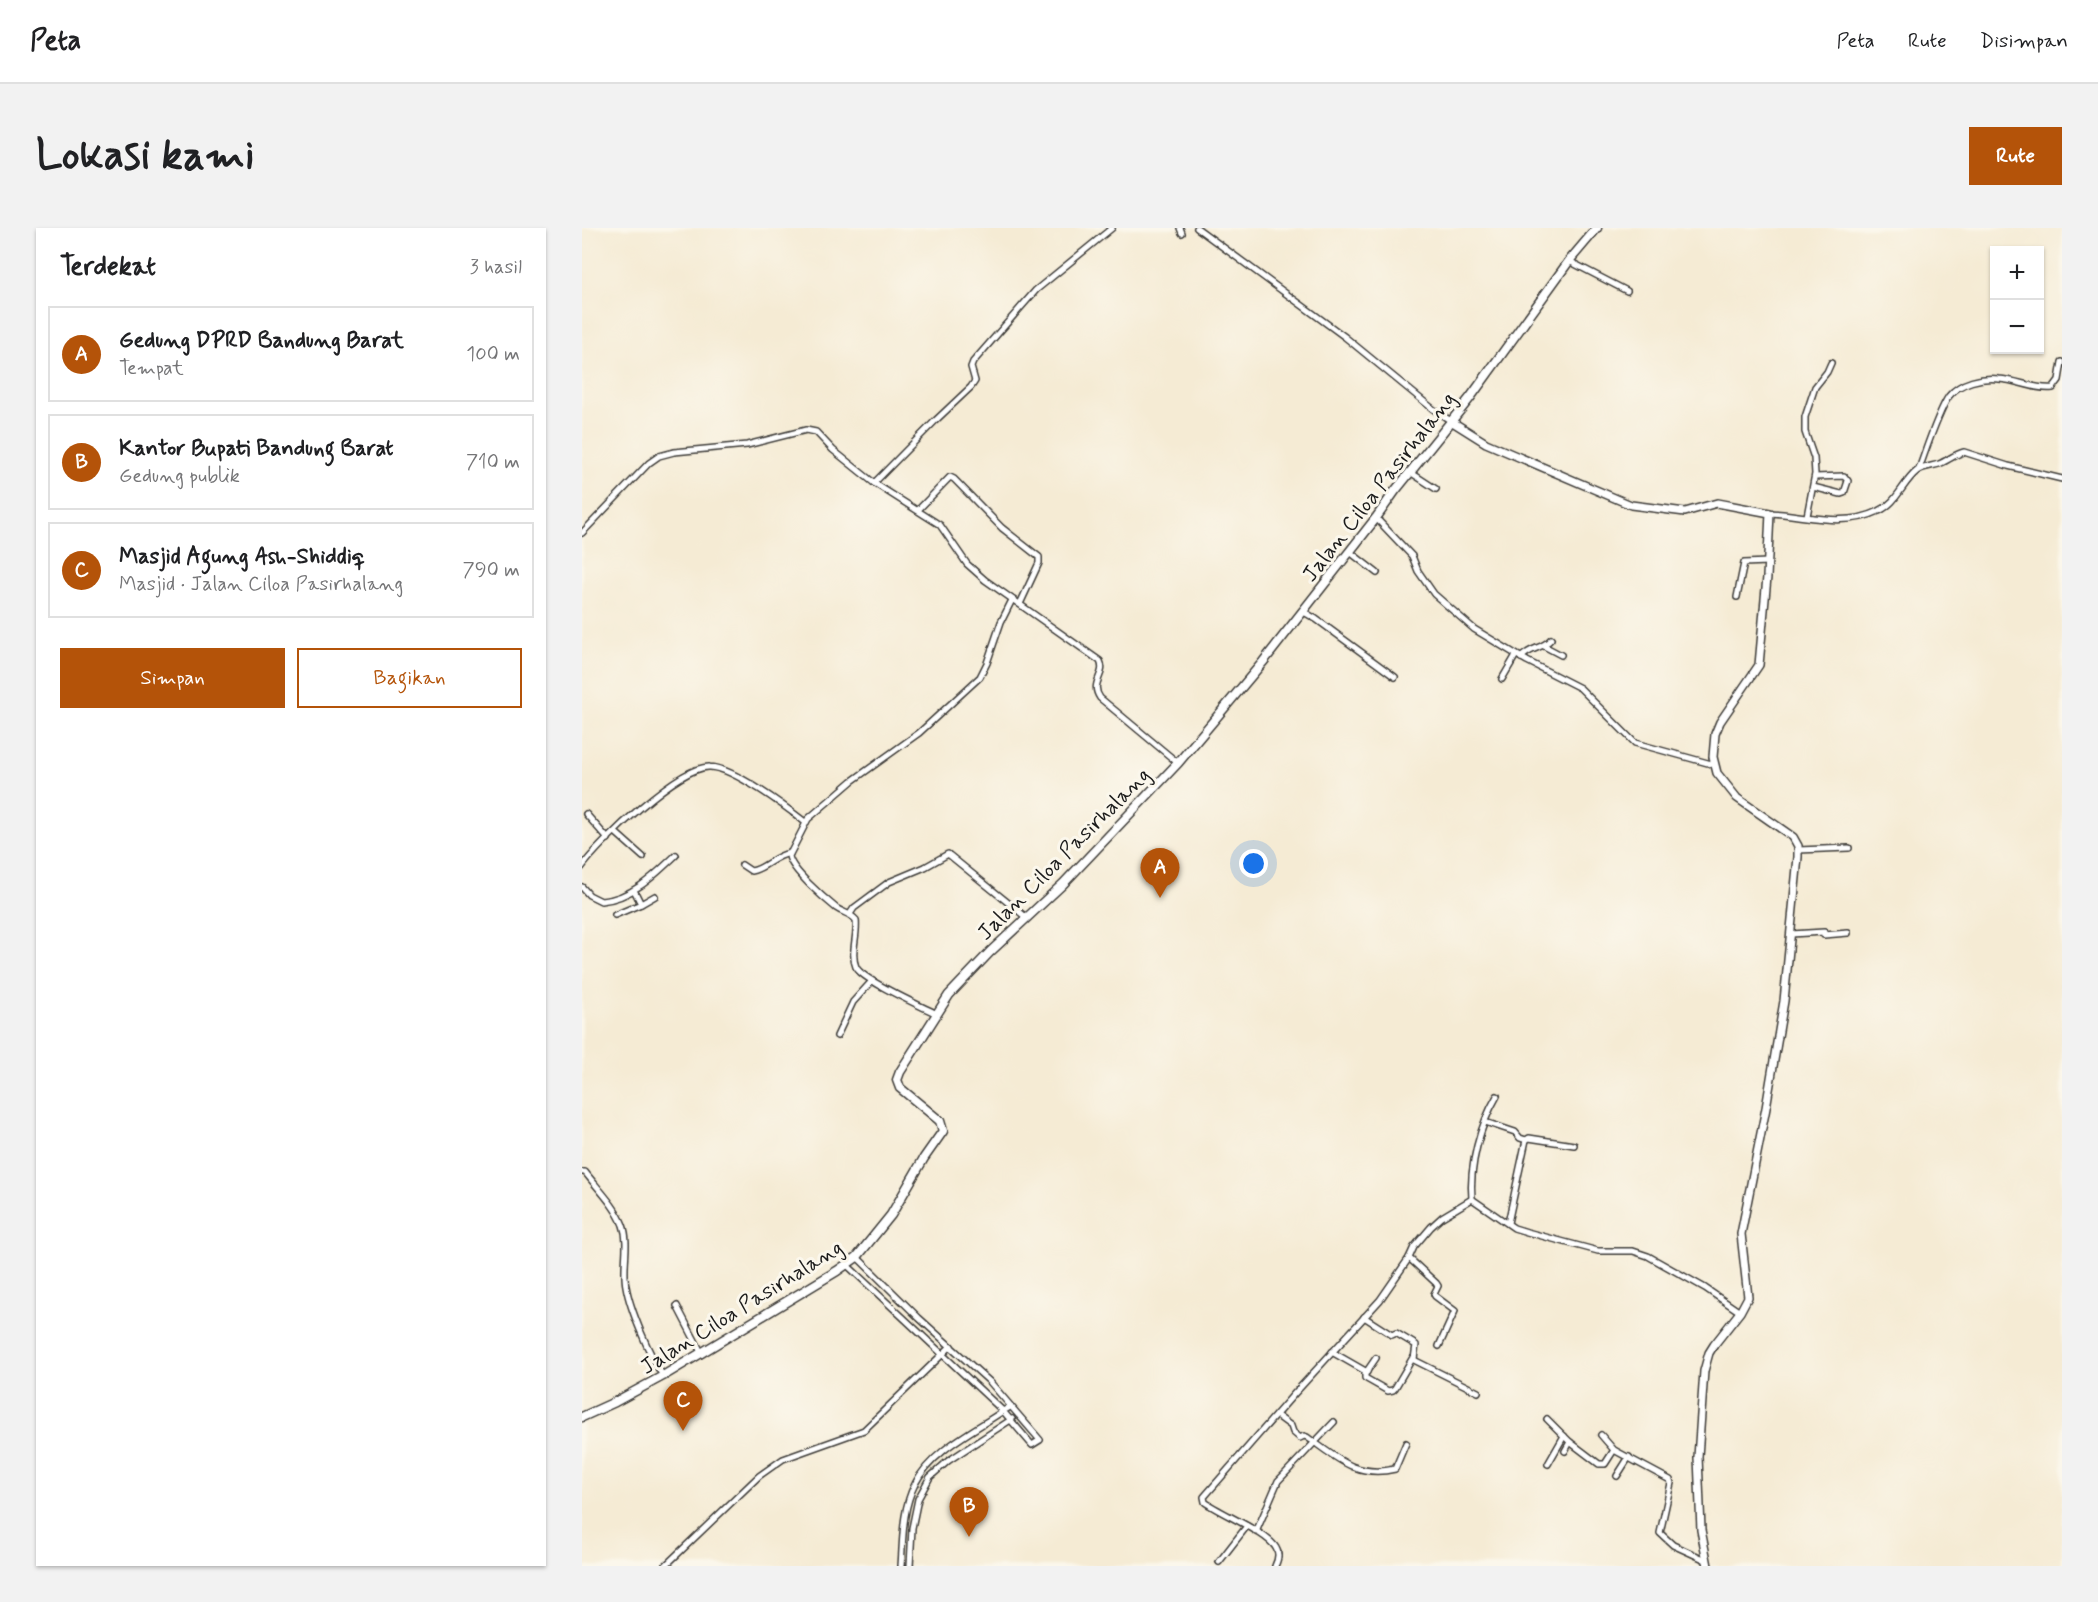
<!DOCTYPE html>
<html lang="id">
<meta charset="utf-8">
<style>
body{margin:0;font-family:Mynerve,sans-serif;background:#f2f2f2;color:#202124}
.controls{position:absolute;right:18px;top:18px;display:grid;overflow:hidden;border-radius:0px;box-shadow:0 2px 4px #0004}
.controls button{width:54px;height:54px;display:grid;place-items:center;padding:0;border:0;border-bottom:2px solid #e0e0e0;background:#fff;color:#202124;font:30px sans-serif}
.you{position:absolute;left:672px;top:636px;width:21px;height:21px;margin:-15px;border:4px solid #fff;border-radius:50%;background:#1a73e8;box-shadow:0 0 0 9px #1a73e833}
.badge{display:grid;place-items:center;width:39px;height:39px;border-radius:50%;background:#b45309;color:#fff;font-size:20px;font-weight:700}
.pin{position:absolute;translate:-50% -50px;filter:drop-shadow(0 2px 3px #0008)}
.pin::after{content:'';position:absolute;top:32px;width:21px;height:18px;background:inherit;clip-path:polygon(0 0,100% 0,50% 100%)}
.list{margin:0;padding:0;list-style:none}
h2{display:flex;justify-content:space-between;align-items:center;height:78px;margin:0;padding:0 24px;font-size:26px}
h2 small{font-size:20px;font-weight:400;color:#757577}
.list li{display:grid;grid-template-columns:39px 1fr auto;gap:18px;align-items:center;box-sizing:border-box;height:96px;margin:0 12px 12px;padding:0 12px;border:2px solid #e0e0e0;border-radius:0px}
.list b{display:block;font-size:22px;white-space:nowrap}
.list p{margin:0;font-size:20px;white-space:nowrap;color:#757577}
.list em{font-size:20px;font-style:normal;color:#757577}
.actions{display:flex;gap:12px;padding:18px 24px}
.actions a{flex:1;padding:14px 0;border:2px solid #b45309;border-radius:0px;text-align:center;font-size:21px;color:#b45309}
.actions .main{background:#b45309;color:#fff}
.map{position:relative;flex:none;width:1480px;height:1338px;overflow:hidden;border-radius:0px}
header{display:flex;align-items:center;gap:36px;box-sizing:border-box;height:84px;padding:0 30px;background:#fff;border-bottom:2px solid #e0e0e0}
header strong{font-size:28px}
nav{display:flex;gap:33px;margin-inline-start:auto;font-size:21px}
.intro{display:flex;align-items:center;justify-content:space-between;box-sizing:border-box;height:144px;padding:0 36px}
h1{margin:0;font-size:42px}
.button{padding:15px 27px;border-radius:0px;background:#b45309;color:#fff;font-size:21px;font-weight:700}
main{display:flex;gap:36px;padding:0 36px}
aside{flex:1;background:#fff;border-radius:0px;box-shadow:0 2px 4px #0004}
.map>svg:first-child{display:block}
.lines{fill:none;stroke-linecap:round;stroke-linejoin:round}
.minor-casing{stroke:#3d3b38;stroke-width:8}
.tertiary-casing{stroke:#3d3b38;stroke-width:10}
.primary-casing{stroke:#3d3b38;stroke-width:11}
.minor{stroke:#fff;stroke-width:5}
.tertiary{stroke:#fff;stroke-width:7}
.primary{stroke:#fff;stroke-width:8}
.labels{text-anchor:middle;stroke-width:6;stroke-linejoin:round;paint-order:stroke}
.street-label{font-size:22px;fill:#1c1c1c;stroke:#fbf7ec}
</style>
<header>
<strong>Peta</strong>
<nav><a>Peta</a><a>Rute</a><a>Disimpan</a></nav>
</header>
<div class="intro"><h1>Lokasi kami</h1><a class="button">Rute</a></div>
<main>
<aside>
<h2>Terdekat<small>3 hasil</small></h2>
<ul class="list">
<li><span class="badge">A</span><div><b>Gedung DPRD Bandung Barat</b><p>Tempat</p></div><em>100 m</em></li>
<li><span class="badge">B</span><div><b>Kantor Bupati Bandung Barat</b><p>Gedung publik</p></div><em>710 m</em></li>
<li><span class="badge">C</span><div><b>Masjid Agung Ash-Shiddiq</b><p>Masjid · Jalan Ciloa Pasirhalang</p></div><em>790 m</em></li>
</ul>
<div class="actions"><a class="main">Simpan</a><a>Bagikan</a></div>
</aside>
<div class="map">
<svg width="1480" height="1338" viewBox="0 0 1480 1338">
<rect width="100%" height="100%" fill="#fbf7ec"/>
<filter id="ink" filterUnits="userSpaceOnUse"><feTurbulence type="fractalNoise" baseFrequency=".0167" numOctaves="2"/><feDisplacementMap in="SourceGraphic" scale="12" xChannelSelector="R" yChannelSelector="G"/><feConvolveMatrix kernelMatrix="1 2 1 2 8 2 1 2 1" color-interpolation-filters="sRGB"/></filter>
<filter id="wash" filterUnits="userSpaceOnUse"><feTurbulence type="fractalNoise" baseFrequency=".008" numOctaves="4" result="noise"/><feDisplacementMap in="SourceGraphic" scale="24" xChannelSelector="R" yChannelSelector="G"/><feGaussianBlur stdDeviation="1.35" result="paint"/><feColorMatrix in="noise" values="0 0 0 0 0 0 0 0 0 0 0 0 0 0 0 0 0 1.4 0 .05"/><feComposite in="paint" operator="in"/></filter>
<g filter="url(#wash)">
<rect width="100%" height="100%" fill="#f5ebd4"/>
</g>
<g filter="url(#ink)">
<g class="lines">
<defs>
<g id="minor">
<path d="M598 0 600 5"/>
<path d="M615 0 763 109 851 181 869 193"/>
<path d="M987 33 1045 63"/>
<path d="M1337 241C1344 222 1356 184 1367 168 1378 154 1400 149 1417 151 1436 152 1452 162 1471 160L1477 152 1480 134"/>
<path d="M828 244 854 261"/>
<path d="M292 255 353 193 389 159 393 153 389 139 391 134 454 62 530 0"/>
<path d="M1231 259 1259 266 1262 265 1266 253 1262 248 1233 249"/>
<path d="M336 282 368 249 372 251 420 300 457 329V335L438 376"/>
<path d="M1188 285C1225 287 1262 300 1297 283 1315 275 1321 254 1335 243 1340 239 1350 238 1357 236 1365 233 1373 226 1382 224L1426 238 1480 251"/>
<path d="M1225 288 1233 246 1232 230 1223 204V189L1233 159 1245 144 1249 135"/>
<path d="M794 290 830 328 836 343 852 366 892 401 945 433 998 460 1053 515 1133 537"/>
<path d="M0 305 67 235 77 228 92 224 165 217 224 202 234 204 251 222 292 255 358 297 385 336 403 352 518 433C525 447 507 454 518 470L596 535"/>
<path d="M768 324 795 345"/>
<path d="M1155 369 1162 335 1186 334"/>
<path d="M722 384 734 391 813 449"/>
<path d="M962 418 979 427"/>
<path d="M939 430C948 419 961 421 969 411"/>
<path d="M920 451 934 427"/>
<path d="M4 586 26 611"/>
<path d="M33 604 61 629"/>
<path d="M1216 622 1267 620"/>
<path d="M160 637 169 643C183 641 191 628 208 625"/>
<path d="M0 639C18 614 98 537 128 539 152 540 204 579 223 594"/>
<path d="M0 659 7 667 19 673C49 671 73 647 94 627"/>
<path d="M59 676 73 668"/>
<path d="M268 686 272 680 307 654 343 639 366 626 445 690"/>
<path d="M33 687 59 676 52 662"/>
<path d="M1209 706 1242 704V707L1266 705"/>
<path d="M355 786C339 778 280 752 274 739 268 725 276 707 274 692 268 685 261 685 254 680 243 671 209 642 207 628L226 591 270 553 337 505 398 449 405 435 419 394 430 372"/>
<path d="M255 808 271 774 290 753"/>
<path d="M903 894 933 904 938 910 944 912 947 910 992 917"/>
<path d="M0 944H3C16 961 33 977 41 997 48 1016 40 1039 44 1058 48 1082 68 1128 81 1148"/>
<path d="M890 971 932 1000 945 1004 1016 1023H1051L1066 1028 1123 1060 1158 1084"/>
<path d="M890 971C887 938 898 897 915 868"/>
<path d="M926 995 944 912"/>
<path d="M275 1029 337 1090 408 1154 458 1212 450 1217 421 1183 428 1179"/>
<path d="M827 1030 854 1055 856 1058 852 1066 853 1068 873 1083 857 1118"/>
<path d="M265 1037 421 1183C392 1203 349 1223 333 1256 320 1281 321 1311 319 1338"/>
<path d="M95 1078 120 1126"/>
<path d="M782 1089 810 1107 814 1105 834 1117 832 1131"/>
<path d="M750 1124 785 1144"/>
<path d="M794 1130 783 1146V1150L806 1163 811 1162 813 1160 830 1131 896 1164"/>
<path d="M694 1187 709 1198 711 1204 718 1210 722 1208 725 1209C755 1230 774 1250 813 1241L824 1215"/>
<path d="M965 1191 988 1214 1017 1236H1023L1032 1222"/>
<path d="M1019 1207 1032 1222 1088 1252 1089 1255 1078 1305 1091 1317 1124 1332"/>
<path d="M983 1223 988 1214"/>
<path d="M966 1236 982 1208"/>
<path d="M1035 1248 1047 1229"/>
<path d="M674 1304 696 1253 752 1194"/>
<path d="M637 1334 665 1298"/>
<path d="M83 1338 177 1248 201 1231 282 1202 369 1118"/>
<path d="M328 1338 330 1300 336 1271 348 1249 366 1233 430 1191"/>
<path d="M693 1338C696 1332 698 1326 694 1320 685 1304 639 1286 623 1274L622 1269 713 1165 798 1072 827 1030 832 1019 849 999 860 989 890 971"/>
</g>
<path id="tertiary" d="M869 193 904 215 1049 277 1103 284 1135 275 1188 285 1185 349 1177 437 1138 494 1133 506 1131 529 1135 545 1155 570 1211 609 1216 618V629L1202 773 1184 880 1159 1006 1166 1069 1158 1084 1132 1117 1127 1125 1122 1143 1116 1229 1119 1302 1126 1338"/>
<path id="primary" d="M0 1189 33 1174 81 1148 255 1043 275 1029 309 987 342 930 361 903 358 893 318 860 315 852 318 844 367 767 408 724 481 656 596 535 681 434 794 290 813 263 888 170 987 33 1015 0"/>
</defs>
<!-- minor casing -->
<use href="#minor" class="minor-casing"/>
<!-- tertiary casing -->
<use href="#tertiary" class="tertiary-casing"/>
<!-- primary casing -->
<use href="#primary" class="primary-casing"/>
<!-- minor -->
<use href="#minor" class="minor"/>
<!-- tertiary -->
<use href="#tertiary" class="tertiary"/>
<!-- primary -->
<use href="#primary" class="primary"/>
</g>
</g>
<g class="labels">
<!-- street labels -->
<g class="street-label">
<text transform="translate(796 258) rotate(-52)" y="8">Jalan Ciloa Pasirhalang</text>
<text transform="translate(481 625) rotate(-45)" y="8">Jalan Ciloa Pasirhalang</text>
<text transform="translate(159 1078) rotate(-32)" y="8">Jalan Ciloa Pasirhalang</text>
</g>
</g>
</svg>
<div class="controls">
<button>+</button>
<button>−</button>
</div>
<div class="you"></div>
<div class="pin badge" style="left:578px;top:670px">A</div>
<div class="pin badge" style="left:387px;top:1309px">B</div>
<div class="pin badge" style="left:101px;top:1203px">C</div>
</div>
</main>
